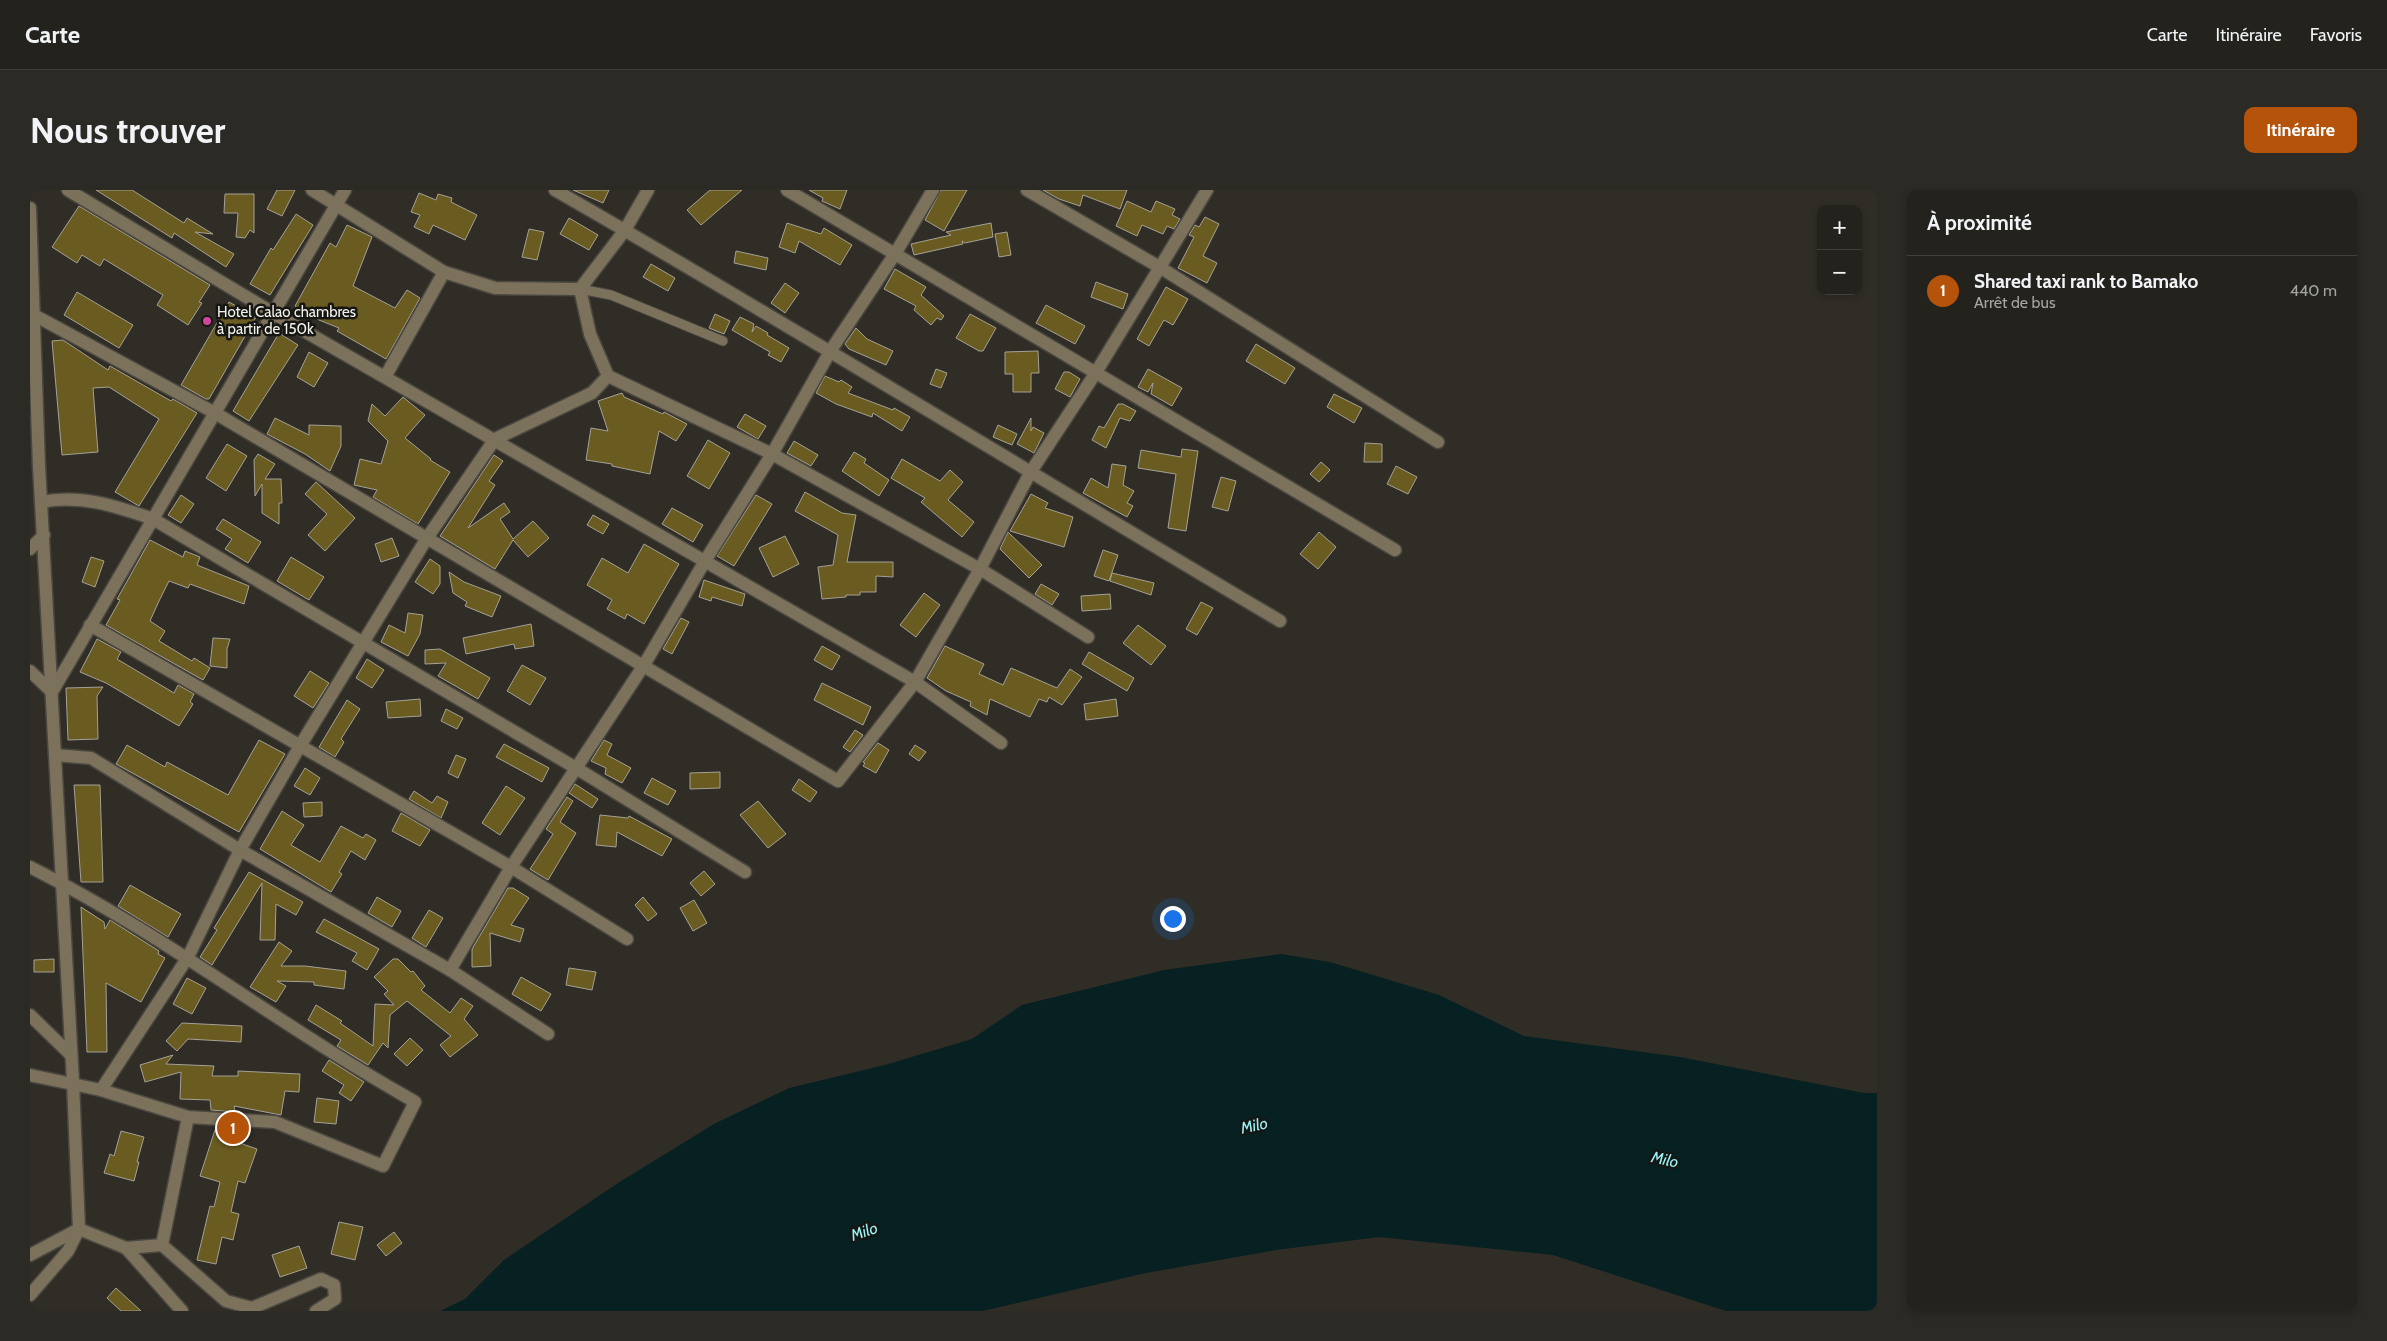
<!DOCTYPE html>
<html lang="fr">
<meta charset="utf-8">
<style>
body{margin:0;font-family:Cabin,sans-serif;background:#2b2a25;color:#f1f3f6}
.controls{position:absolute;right:15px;top:15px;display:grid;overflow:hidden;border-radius:10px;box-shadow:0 2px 8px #0003}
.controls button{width:45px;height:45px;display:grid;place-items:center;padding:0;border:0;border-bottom:1px solid #403f3b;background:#23221c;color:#f1f3f6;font:25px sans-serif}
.you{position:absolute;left:1142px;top:728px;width:18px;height:18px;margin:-12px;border:4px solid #fff;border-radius:50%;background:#1a73e8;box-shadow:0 0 0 8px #1a73e833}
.badge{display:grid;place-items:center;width:32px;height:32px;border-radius:50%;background:#b45309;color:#fff;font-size:16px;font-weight:700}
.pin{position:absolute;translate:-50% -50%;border:2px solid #fff;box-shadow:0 1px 5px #0006}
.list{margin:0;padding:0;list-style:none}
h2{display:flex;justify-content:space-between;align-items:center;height:65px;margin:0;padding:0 20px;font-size:21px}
h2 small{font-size:16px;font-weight:400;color:#a3a4a3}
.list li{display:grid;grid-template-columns:32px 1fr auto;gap:15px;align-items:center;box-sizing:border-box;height:70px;padding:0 20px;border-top:1px solid #403f3b}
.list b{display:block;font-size:19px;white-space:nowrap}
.list p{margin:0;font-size:16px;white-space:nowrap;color:#a3a4a3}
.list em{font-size:16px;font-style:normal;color:#a3a4a3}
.map{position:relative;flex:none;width:1847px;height:1121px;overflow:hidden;border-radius:10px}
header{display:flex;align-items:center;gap:30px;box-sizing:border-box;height:70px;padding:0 25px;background:#23221c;border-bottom:1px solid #403f3b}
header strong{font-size:24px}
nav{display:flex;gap:28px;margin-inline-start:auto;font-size:18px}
.intro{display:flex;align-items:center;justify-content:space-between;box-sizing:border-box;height:120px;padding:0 30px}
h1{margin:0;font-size:35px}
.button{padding:12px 22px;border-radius:10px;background:#b45309;color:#fff;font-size:18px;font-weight:700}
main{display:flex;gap:30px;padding:0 30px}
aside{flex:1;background:#23221c;border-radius:10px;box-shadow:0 2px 8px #0003}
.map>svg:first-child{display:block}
.water{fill:#072122}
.building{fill:#6a5b20;stroke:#a4a197}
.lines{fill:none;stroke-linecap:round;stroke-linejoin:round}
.service-casing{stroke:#4a4841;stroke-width:11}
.minor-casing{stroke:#4a4841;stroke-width:15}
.tertiary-casing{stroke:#4a4841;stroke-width:15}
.service{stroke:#7c715b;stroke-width:9}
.minor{stroke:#7c715b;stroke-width:12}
.tertiary{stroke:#7c715b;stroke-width:12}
.hotel-dot{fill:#d1479c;stroke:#161612;stroke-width:2}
.labels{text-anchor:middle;stroke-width:5;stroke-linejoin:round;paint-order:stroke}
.poi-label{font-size:15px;fill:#f2f1eb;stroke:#161612;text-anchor:start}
.water-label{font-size:16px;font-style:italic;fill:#99f4fa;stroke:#161612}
</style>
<header>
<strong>Carte</strong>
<nav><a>Carte</a><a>Itinéraire</a><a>Favoris</a></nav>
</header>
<div class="intro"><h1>Nous trouver</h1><a class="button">Itinéraire</a></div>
<main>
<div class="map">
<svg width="1847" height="1121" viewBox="0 0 1847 1121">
<rect width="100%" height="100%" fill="#2f2d25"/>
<!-- water -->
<path class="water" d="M1251 764 1300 772 1409 805 1494 846 1650 867 1834 903H1847V1121H1696L1523 1065 1349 1047 1246 1060 1116 1083 953 1121H410L435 1109 474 1070 588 993 684 934 759 898 855 875 942 849 992 815 1134 780Z"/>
<!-- building -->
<g class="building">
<path d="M66 0H102L154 33 157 28 183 44 165 42 204 64 196 77 144 43 142 48Z"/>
<path d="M247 0H265L252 26 237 19Z"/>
<path d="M543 0H579L573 13Z"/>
<path d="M680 0H712L671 35 657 20Z"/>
<path d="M779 0H817L810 19 792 11 793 8Z"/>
<path d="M911 0H937L914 41 895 30Z"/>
<path d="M1013 0H1097L1090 19 1053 5 1050 16 1029 9Z"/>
<path d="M389 3 406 10 408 4 422 8 421 12 447 25 435 50 403 35 399 44 384 37 390 25 381 22Z"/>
<path d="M195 4H224V43L220 40 215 48 206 47 208 23H194Z"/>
<path d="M1097 11 1121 22 1126 11 1145 19 1142 25 1150 29 1144 39 1137 36 1133 44 1112 35 1107 46 1086 36Z"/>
<path d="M49 16 180 95 169 112 172 113 158 135 127 115 133 105 74 69 70 76 52 65 47 73 22 57Z"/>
<path d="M266 24 283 35 240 105 220 94 241 58 243 60Z"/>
<path d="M1175 27 1189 34 1173 66 1187 73 1177 93 1148 78 1164 47 1159 45 1165 35 1169 37Z"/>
<path d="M539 28 568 45 559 60 530 44Z"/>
<path d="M757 33 791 44 794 38 822 55 810 75 769 51 765 63 749 57Z"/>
<path d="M961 33 963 47 935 53 932 51 933 54 884 65 881 54 921 45 916 42Z"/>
<path d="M317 35 342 47 323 96 365 118 377 100 390 108 356 169 307 141 309 138 289 130 265 116 300 53 306 57Z"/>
<path d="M499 39 514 42 507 70 492 67Z"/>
<path d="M977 42 981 65 969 67 965 44Z"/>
<path d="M706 61 738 68 736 80 704 73Z"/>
<path d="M621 74 645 88 638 101 613 87Z"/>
<path d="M865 79 896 97 891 105 914 126 911 130 907 128 901 135 884 120 886 116 854 99Z"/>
<path d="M1066 92 1098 104 1093 119 1061 107Z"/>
<path d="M755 93 769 103 755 123 741 113Z"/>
<path d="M1136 97 1158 109 1143 135 1134 130 1119 156 1107 149Z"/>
<path d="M47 102 103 135 89 158 34 125Z"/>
<path d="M199 112 226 127 179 209H176L151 195Z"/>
<path d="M1016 115 1055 136 1045 154 1006 133Z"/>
<path d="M685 124 700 131 694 144 679 138Z"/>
<path d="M940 124 966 138 953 161H949L926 148Z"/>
<path d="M710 127 724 134 722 142 726 136 738 143 737 145 759 158 751 172 738 165 740 162 702 140Z"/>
<path d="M826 138 837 149 863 161 856 175 819 159 815 154Z"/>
<path d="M249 143 268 155 219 231 203 221Z"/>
<path d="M33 150 78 180 80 176 141 211 143 209 167 223 109 316 85 302 129 229 79 197 63 198 68 262 32 265 22 151Z"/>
<path d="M1226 154 1265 178 1255 194 1216 171Z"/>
<path d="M1008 161 1009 183H1001V202H983V184H975V162Z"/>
<path d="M279 162 298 173 284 197 267 187Z"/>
<path d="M906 179 917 183 911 198 900 194Z"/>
<path d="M1118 179 1152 198 1142 216 1121 204 1123 193 1118 202 1108 197Z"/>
<path d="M1034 182H1039L1050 189 1040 207 1025 199Z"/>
<path d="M795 186 809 192 811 190 822 197 818 203 863 220 864 218 880 227 872 241 843 223 842 227 806 214 786 203Z"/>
<path d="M592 203 594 207 633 224 634 222 657 234 646 251 629 241 620 284 582 276V274L556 270 561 238 578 241 568 211Z"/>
<path d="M1304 204 1332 218 1324 233 1297 217Z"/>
<path d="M373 207 395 225 375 248 401 269 400 270 420 282 388 334 343 307 347 300 324 295 330 269 351 274 358 251 338 231 342 214 355 226Z"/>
<path d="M1088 214H1093L1106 221 1100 231 1090 228 1076 258 1062 250 1069 236 1074 238Z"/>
<path d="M715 224 736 236 728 249 707 237Z"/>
<path d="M245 228 279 245V235L311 236V256L300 281 275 264 237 244Z"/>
<path d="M1001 228V241L1003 237 1014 243 1004 263 987 254Z"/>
<path d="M968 235 987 244 982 255 963 247Z"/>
<path d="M678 250 700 263 679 299 657 286Z"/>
<path d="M764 251 788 265 781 276 757 263Z"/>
<path d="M1335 253 1352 254V272H1334Z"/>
<path d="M197 254 217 266 196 301 176 288Z"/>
<path d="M1152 259 1168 261 1156 341 1138 338 1146 284 1108 278 1111 260 1151 267Z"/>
<path d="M824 262 836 269 834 273 859 290 849 306 812 281Z"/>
<path d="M228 264 245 274 235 289H251L252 313H249V334L232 323V294L225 306 224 270Z"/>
<path d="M464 265 473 271 459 291 465 295 438 338 474 313 480 322 470 329 483 349 503 331 519 348 498 367 483 350 465 379 410 346Z"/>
<path d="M872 269 910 291 920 280 933 292 918 310 944 332 932 347 891 312 895 308 861 288Z"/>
<path d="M1291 272 1300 280 1289 292 1280 284Z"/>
<path d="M1082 274 1096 276 1093 295 1104 301 1097 313 1103 316 1097 327 1053 303 1061 288 1078 298Z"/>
<path d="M1366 276 1387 287 1378 304 1357 294Z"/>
<path d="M1191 287 1206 291 1198 321 1182 317Z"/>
<path d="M286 292 325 328 295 361 278 345 297 324 275 304Z"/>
<path d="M775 302 812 323 826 325 817 372H863V387L846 386V402H830V405H816V407L792 409 788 377 803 375 808 345 765 321Z"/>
<path d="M1001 304 1018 313 1015 318 1043 327 1034 357 980 341Z"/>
<path d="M151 305 164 314 151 333 138 325Z"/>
<path d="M726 305 742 314 704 376 687 366Z"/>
<path d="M642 318 673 335 663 352 632 334Z"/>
<path d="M563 325 579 334 573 344 557 335Z"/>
<path d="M193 329 231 352 218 373 195 359 202 349 186 339Z"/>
<path d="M978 342 1012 375 999 388 970 359Z"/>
<path d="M1289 342 1306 357 1288 379 1270 364Z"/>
<path d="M755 346 769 374 743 387 729 358Z"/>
<path d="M362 348 369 366 351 372 345 354Z"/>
<path d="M120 350 153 367 155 361 170 367 167 375 219 396 214 414 160 394 158 398 139 391 129 411 120 431 135 441 129 451 162 471 164 468 180 478 173 490 76 435 90 410 87 409 95 395Z"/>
<path d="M614 354 649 374 614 434 597 424 595 429 577 419 582 410 557 395 572 368 598 383Z"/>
<path d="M1073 360 1088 365 1079 391 1064 386Z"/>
<path d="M61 367 74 371 65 397 52 392Z"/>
<path d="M261 367 294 387 279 410 247 391Z"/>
<path d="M400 369 410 376V394L403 404 385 392Z"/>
<path d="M419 382 434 392 471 406 462 427 435 416 437 412 423 403Z"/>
<path d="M1082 383 1124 393 1121 405 1080 391Z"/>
<path d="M674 390 715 404 712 416 682 407 681 411 669 407Z"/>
<path d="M1011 394 1029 404 1022 415 1005 404Z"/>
<path d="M894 403 910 415 886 447 870 435Z"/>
<path d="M1080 404 1081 419 1052 421 1051 406Z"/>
<path d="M1171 412 1183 418 1167 445 1156 439Z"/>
<path d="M378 423 393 425 390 444 378 466 351 452 359 435 375 443Z"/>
<path d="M651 428 659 432 642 464 633 459Z"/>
<path d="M501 434 504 456 485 459 484 454 436 464 433 448Z"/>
<path d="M1108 435 1136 456 1121 475 1093 453Z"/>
<path d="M183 448 200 449 197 459V478L180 476Z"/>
<path d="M67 449 91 462 87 469 144 503 148 495 164 504 160 512 163 514 149 536 76 493 50 482Z"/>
<path d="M792 456 810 466 802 480 784 470Z"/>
<path d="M915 456 954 474 949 484 973 495 981 478 1027 498 1040 479 1052 487 1032 515 1019 507 1017 512 1009 509 1000 527 960 509 957 525 940 516 941 512 916 501 897 488Z"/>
<path d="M410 459 460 488 448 509 408 486 416 473 395 474V460Z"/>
<path d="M1059 462 1104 488 1097 501 1052 474Z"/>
<path d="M337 469 354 480 342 498 326 488Z"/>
<path d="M492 475 516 488 500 515 477 501Z"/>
<path d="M280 481 299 493 283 518 264 506Z"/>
<path d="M792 493 841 517 833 535 784 510Z"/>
<path d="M73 497 67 506 68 549 38 550 36 498Z"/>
<path d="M390 509 391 526 358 528 356 512Z"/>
<path d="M1086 509 1088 526 1056 530 1054 514Z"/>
<path d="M317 510 330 519 311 549 314 552 305 567 289 557Z"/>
<path d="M416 519 433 528 427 539 411 531Z"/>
<path d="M825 540 833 545 820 562 813 557Z"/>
<path d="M229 550 255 564 209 642 86 574 97 555 135 577 137 572 198 605Z"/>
<path d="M574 550 582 554 577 565 601 578 592 593 575 584 576 578 561 571Z"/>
<path d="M848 553 859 560 846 583 833 576 835 573 833 572Z"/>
<path d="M474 554 519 578 512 592 466 567Z"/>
<path d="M885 555 896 562 889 571 879 564Z"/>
<path d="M426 565 436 569 428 588 418 583Z"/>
<path d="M275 578 290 588 280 605 264 596Z"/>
<path d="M690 582V598L660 599V583Z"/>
<path d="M622 588 646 601 638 615 614 603Z"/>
<path d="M769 589 787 602 780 612 762 600Z"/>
<path d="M545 594 568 609 562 618 539 603Z"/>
<path d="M44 595H70L73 692H51Z"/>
<path d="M476 596 495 608 470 645 452 633Z"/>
<path d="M384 601 402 613 407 606 418 612 411 628 379 609Z"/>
<path d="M537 607 543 611 530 632 546 643 518 690 500 679 523 644 516 639Z"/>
<path d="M728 611 756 644 738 658 710 625Z"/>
<path d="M292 612V626L274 627 273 613Z"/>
<path d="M252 621 274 635 261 655 290 672 311 636 333 648 336 644 346 650 335 670 321 661 309 682 312 684 301 702 230 659Z"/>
<path d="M371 623 400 640 390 656 362 641Z"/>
<path d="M570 625 598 628 599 626 642 649 632 666 587 642 586 657 566 655Z"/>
<path d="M674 681 685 694 671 706 660 693Z"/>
<path d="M219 682 273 712 266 725 246 714 245 750H230L232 693 182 775 170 767 187 740 184 738Z"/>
<path d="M100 695 151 724 138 747 88 716Z"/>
<path d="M478 698H483L499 708 481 735 494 739 490 752 460 743 461 776 442 777V759Z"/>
<path d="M347 707 371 721 362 737 338 723Z"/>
<path d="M613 707 627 724 618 731 605 715Z"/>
<path d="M664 710 677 733 663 741 650 718Z"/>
<path d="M51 717 74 732 75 739 80 730 129 761 128 764 135 768 111 812 76 793 77 862H57Z"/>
<path d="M399 720 413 728 396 757 382 748Z"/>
<path d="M294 729 349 759 337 780 322 771 327 763 286 742Z"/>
<path d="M249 752 262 761 251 776H275L316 781 314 799 284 795V792L247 791 256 796 246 812 220 797Z"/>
<path d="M24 769V782H4V770Z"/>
<path d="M363 769H368L381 782 383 781 395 796 391 800 420 823 431 808 443 816 434 829 448 845 420 867 410 855 421 846 377 811 360 825 358 858 353 853 338 875 307 856 311 850 278 830 286 815 312 831 310 833 343 856 345 814 364 815 354 804 358 801 344 787Z"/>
<path d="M539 778 566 782 562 800 536 795Z"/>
<path d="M491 787 521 804 511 821 482 804Z"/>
<path d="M157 788 176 798 162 824 143 814Z"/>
<path d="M152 833 212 836 211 852 158 849 147 861 136 851Z"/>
<path d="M380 848 393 860 377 876 364 864Z"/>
<path d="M143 865 136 874 184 876 182 886H208V881L270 884 269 902 255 901 251 925 204 916 205 922 181 920 180 910 150 909 151 882 115 892 110 875Z"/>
<path d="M299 870 334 892 321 911 309 903 314 895 292 881Z"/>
<path d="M287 908 309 911 306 934 284 932Z"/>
<path d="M185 940 203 946 201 950 227 959 215 993 208 991 201 1022 209 1024 203 1050 192 1047 186 1074 167 1070 180 1016 184 1017 190 992 170 986Z"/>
<path d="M91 941 114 947 107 972H109L104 991 74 983 80 964 84 966Z"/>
<path d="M309 1032 333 1037 325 1070 301 1064Z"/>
<path d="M364 1042 372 1053 356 1066 347 1055Z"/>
<path d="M269 1056 277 1078 250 1087 242 1065Z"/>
<path d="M86 1098 111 1121H91L77 1108Z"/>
</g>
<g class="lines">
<defs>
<path id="service" d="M550 99 581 105 693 151"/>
<g id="minor">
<path d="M38 0 243 123 885 492 971 553"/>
<path d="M282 0 414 82 465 98 550 99"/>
<path d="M525 0C769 140 1008 288 1250 431"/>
<path d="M618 0 595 40 550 99 560 144 578 186 742 264 950 379 1058 447"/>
<path d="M757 0 1365 360"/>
<path d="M997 0 1131 78 1408 252"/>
<path d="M4 125 185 223 808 591 885 492 950 379 1000 283 1065 184 1177 0"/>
<path d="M355 187 414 82"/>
<path d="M11 312C50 304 86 316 123 329L546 578 715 682"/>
<path d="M0 359 14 345"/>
<path d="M60 435 481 677 597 749"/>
<path d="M0 481 22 502 315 0"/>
<path d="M25 565 61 568 210 660 420 780 518 844"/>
<path d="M0 677C106 730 201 799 300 861 328 879 356 895 385 912L353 976 245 932 158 927 71 900"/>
<path d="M420 780 481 677 614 475 675 371 742 264 801 160 865 64 903 0"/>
<path d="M0 825 41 865"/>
<path d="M0 885 71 900 158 767 210 660 270 556 397 348 465 249 562 203 578 186"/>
<path d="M132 1055 196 1111 222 1118 291 1089 304 1095 305 1109 286 1121"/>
<path d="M96 1058 152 1121"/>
<path d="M0 1065 49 1039 96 1058 132 1055 158 927"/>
</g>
<path id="tertiary" d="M0 18 9 276 43 892 49 1039 38 1061 0 1105"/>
</defs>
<!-- service casing -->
<use href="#service" class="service-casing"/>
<!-- minor casing -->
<use href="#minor" class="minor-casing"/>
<!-- tertiary casing -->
<use href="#tertiary" class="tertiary-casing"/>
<!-- service -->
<use href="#service" class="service"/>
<!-- minor -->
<use href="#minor" class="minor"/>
<!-- tertiary -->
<use href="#tertiary" class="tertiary"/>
</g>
<!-- markers -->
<circle class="hotel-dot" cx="177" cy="131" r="5"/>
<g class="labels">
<!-- poi labels -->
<g class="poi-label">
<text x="187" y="127">Hotel Calao chambres<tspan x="187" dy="17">à partir de 150k</tspan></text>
</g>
<!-- water labels -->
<g class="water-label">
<text transform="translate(1224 935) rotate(-12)" y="6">Milo</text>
<text transform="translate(1635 969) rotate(12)" y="6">Milo</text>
<text transform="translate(834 1041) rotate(-19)" y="6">Milo</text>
</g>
</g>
</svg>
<div class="controls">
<button>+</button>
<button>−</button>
</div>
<div class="you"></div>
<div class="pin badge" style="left:203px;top:938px">1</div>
</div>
<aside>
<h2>À proximité<small></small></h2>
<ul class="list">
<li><span class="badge">1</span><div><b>Shared taxi rank to Bamako</b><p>Arrêt de bus</p></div><em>440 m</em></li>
</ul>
</aside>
</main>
